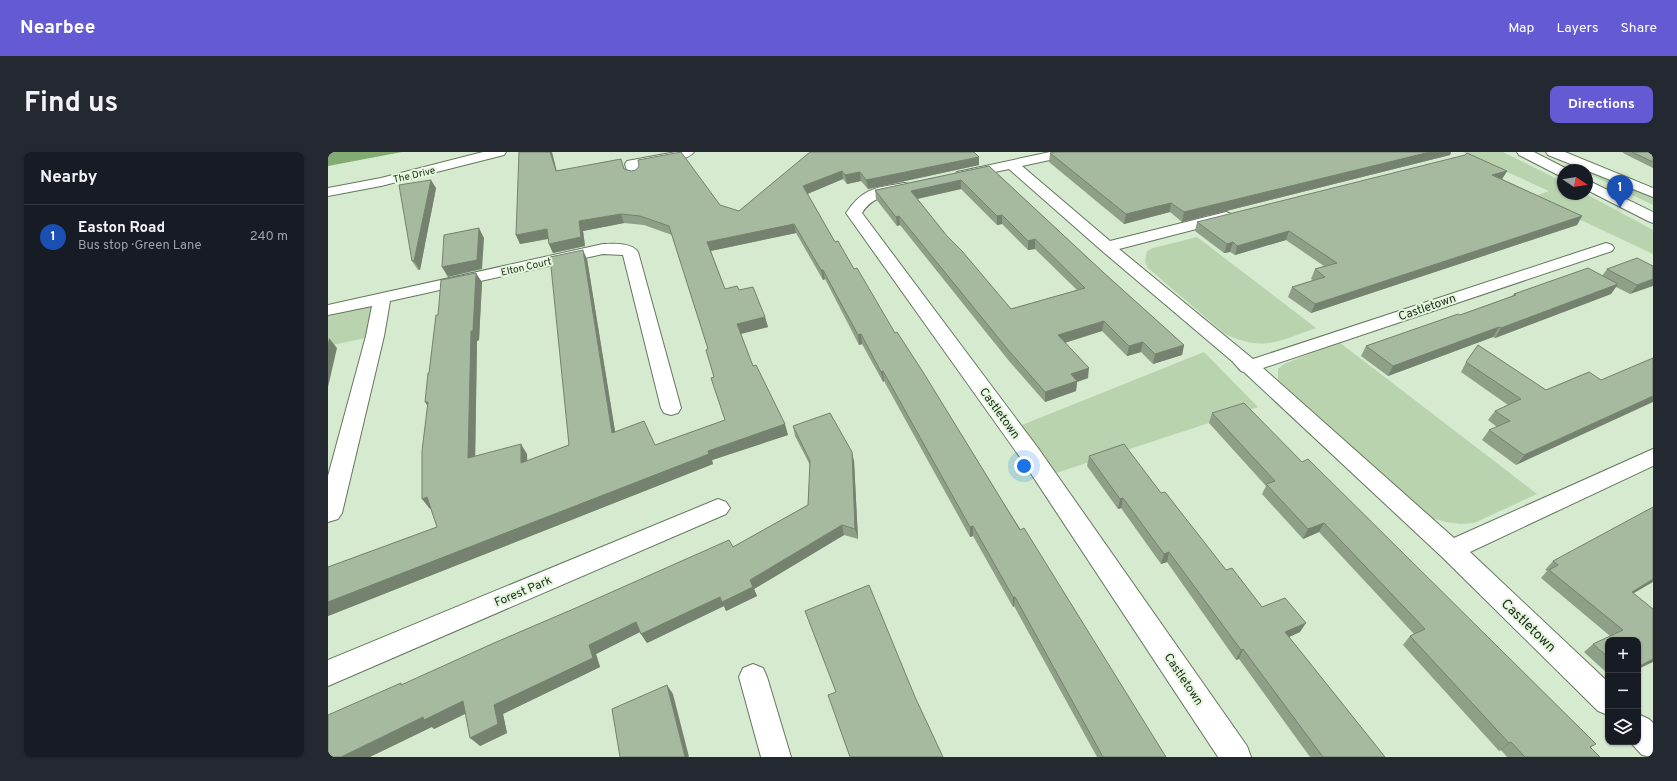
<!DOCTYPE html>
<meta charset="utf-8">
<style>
body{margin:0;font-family:Overpass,sans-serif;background:#242831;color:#f1f3f6}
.controls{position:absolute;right:12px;bottom:12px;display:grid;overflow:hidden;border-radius:8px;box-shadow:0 1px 3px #0004}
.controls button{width:36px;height:36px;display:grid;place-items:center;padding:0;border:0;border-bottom:1px solid #363941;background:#171b24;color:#f1f3f6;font:20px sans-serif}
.compass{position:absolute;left:1229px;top:12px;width:36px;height:36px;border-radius:50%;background:#171b24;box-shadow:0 1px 3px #0004;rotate:102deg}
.you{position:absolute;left:696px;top:314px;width:14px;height:14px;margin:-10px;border:3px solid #fff;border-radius:50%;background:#1a73e8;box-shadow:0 0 0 6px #1a73e833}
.badge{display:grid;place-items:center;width:26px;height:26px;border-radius:50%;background:#645ad3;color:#fff;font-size:13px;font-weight:700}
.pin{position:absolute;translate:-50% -33px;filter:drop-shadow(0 1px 2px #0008)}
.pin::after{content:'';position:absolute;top:21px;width:14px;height:12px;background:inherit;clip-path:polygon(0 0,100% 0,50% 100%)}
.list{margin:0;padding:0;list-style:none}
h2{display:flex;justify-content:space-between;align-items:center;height:52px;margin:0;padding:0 16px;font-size:17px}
h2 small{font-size:13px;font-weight:400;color:#9ea1a6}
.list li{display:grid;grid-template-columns:26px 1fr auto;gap:12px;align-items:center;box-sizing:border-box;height:64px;padding:0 16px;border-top:1px solid #363941}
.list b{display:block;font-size:15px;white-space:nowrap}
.list p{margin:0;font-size:13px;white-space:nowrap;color:#9ea1a6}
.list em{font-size:13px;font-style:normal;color:#9ea1a6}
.icon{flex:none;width:22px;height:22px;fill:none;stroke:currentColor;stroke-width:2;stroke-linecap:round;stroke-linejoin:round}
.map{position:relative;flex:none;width:1325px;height:605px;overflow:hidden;border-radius:8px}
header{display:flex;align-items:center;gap:24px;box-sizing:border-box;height:56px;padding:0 20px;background:#645ad3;color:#fff}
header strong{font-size:19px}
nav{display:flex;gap:22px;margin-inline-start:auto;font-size:14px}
.intro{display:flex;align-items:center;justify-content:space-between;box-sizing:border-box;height:96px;padding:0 24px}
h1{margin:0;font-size:28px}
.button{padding:10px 18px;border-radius:8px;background:#645ad3;color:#fff;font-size:14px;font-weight:700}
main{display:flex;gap:24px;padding:0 24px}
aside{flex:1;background:#171b24;border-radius:8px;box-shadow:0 1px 3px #0004}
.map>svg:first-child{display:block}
.green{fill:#b8d3ae}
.forest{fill:#83ac74}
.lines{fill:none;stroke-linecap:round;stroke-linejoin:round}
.minor-casing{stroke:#65775e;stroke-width:2}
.minor{fill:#fff;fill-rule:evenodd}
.wall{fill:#8fa089;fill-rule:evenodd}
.shaded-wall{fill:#74826f}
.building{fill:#a6ba9f;stroke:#74826f;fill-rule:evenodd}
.labels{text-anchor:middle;stroke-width:4;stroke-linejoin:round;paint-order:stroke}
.far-street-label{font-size:10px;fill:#262e23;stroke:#e2f7db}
.street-label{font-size:12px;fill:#262e23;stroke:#e2f7db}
.near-street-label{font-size:14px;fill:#262e23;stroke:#e2f7db}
</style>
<header>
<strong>Nearbee</strong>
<nav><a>Map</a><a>Layers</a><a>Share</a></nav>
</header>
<div class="intro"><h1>Find us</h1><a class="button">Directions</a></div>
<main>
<aside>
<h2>Nearby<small></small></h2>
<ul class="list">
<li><span class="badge" style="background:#1a4fb4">1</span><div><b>Easton Road</b><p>Bus stop · Green Lane</p></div><em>240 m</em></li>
</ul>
</aside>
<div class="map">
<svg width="1325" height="605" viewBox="0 0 1325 605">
<rect width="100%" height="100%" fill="#d5eace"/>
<!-- green -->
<g class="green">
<path d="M1135 0H1175L1235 30V42H1258L1325 78V102L1204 45 1221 39Z"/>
<path d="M1241 9 1325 44V53L1259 21V18H1254L1241 12Z"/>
<path d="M869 85 988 176C951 189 936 200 897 182L820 116 817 110 819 99 825 96Z"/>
<path d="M54 146 47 184 0 194V158Z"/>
<path d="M1011 190 1209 342 1146 371 1132 372 1118 370 1103 366 950 232V217L956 212Z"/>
<path d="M876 200 930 255 725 322 694 273Z"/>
</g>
<!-- forest -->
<path class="forest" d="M0 0H74L0 14Z"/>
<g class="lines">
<defs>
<g id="minor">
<path d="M155 0H178L176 3 53 34 0 44V36L53 26Z"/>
<path d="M348 0H366C359 10 324 13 311 15L313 22 311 25 306 26 301 25 297 12 299 9Z"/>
<path d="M722 0H747L745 3 694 14 782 89 898 60 903 62 906 65 903 68 791 97 925 207 1272 93 1278 91 1284 93 1286 96 1284 99 935 216 1126 386 1325 297V314L1142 400 1280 530V563L1270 559 1114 405 916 220 913 219 904 209 773 98 681 17 634 27 629 26 627 23 629 20 634 19Z"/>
<path d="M1189 0H1206L1241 18H1235V24L1230 23 1191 3Z"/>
<path d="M1218 0H1237L1325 36V45L1220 3Z"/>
<path d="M1259 28 1325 60V71L1320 69 1259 38Z"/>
<path d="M576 31 581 32 583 35 581 38C562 43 545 43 534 61L710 296 919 594 923 605H890L694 308 518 61C536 35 548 36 576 31Z"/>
<path d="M275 92C285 92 303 90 310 100L353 256 350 261 343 263 336 261 333 256 295 103 275 102 62 149 56 184 14 361 10 367 0 370V324L38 184 44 154 0 163V153Z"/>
<path d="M390 347 398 350 402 356 398 362 0 534V508Z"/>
<path d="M425 512 435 516 439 525 463 605H433L411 525 415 516Z"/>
<path d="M1310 562 1321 567 1325 571V605L1314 603 1302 590H1310Z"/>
</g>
</defs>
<!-- minor casing -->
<use href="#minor" class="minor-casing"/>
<!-- minor -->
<use href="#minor" class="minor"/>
</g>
<!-- wall -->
<g class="wall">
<path d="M482 0 651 13 540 37 533 29 519 32 515 27 479 42 507 90 526 117 567 181 838 605H769L686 454 685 455 645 384 642 385 556 229 555 230 534 192 531 193 497 127 495 128 468 81 383 99 397 137 411 138 437 165 440 175 413 182 425 214 460 283 384 308 385 312 0 464V415L109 375 103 357H102L100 255 101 221 110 163 154 130 151 188 149 189 147 304 199 302V309L241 293 259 107 287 280 327 293 397 268 380 197 344 83 316 73 296 71 255 79 257 94 225 101 221 92 220 87 192 92 188 83 229 18 297 17 392 53 411 59Z"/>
<path d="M726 0H1123L1122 3 854 70 842 60 796 72 721 10 722 1Z"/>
<path d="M1294 0H1325V16L1297 2Z"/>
<path d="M661 14 776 121 856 193 854 203 825 212 813 200 799 204 774 179 737 191 760 226 749 230 748 239 717 250 681 209 572 73 569 74 548 47 547 38ZM633 37 669 73 674 72 700 98 707 97 749 138 683 157 619 84 589 47Z"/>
<path d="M1179 19 1174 27 1254 64 1249 73 983 161 960 145 964 135 985 128 983 127 987 117 996 114 958 88 907 103 902 100 896 101 867 79 869 70Z"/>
<path d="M108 36 92 118H90L84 109Z"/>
<path d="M1325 114 1302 142 1288 135 1283 142 1167 186 1165 185 1060 224 1033 204 1038 194 1132 163 1184 144 1186 142 1274 124 1279 117Z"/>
<path d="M1138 210 1218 238 1261 220 1188 313 1154 288 1161 278 1169 275 1160 268 1167 259 1180 253 1133 220Z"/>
<path d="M884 261 974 310 1272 605H1179L1173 598 1171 599 1075 493 1082 484 1086 482 991 380 975 387 934 342 938 334 881 271Z"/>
<path d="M465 274 526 309 530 387 516 383 426 437 429 444 398 459 396 454 319 491 312 480 268 502 272 515 175 562 179 581 152 594 137 562 106 577 104 575 75 533 405 395 480 353 482 313 467 284Z"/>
<path d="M761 304 833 341 898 418 934 455 972 480 961 485 1057 605H982L911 507 908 508 839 410 833 412 793 356 790 357 759 314Z"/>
<path d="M1225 409 1306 442 1325 510 1280 488V522L1256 500 1265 492 1282 484 1213 426 1219 419 1217 418Z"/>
</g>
<!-- shaded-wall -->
<g class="shaded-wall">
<path d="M222 0H224L231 28 228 19Z"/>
<path d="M1102 0H1123L1122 3 854 70 856 60Z"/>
<path d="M651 5V13L540 37 538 28Z"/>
<path d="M514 19 515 27 477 43 475 34Z"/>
<path d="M1179 19 1174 27 1164 23Z"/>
<path d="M532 20 533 29 519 32 517 23Z"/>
<path d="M103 28 108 36 92 118 86 109Z"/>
<path d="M633 28V37L584 48 583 39Z"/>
<path d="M843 51 842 60 796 72 798 62Z"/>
<path d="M293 62 296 71 255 79 257 94 225 101 221 92 251 69Z"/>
<path d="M674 63V72L669 73V64Z"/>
<path d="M571 64 572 73 569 74 568 65Z"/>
<path d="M1254 64 1249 73 983 161 987 152Z"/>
<path d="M466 72 468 81 382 99 379 90Z"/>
<path d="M151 76 156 86 154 117 120 125 114 115Z"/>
<path d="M219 77 224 86 192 92 188 83Z"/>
<path d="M961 79 958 88 907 103 909 94Z"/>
<path d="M707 87V97L700 98V89Z"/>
<path d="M905 90 902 100 896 101 899 92Z"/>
<path d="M255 98 259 107 289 291 284 281Z"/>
<path d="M493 118H495L497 127 495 128Z"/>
<path d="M148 121 154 130 151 188 149 189 147 316 140 306 143 179Z"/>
<path d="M1325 127V134L1302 142 1309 133Z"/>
<path d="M1290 132 1283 142 1167 186 1173 176Z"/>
<path d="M437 165 440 175 412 182 409 172Z"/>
<path d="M776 169 774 179 729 193 730 183Z"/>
<path d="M1171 175 1165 185 1060 224 1065 214Z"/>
<path d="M533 182 534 192 531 193 530 183Z"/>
<path d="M1 186 9 196 0 235V191Z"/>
<path d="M815 190 813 200 799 204 801 194Z"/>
<path d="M856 193 854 203 825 212 827 202Z"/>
<path d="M761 216 760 226 749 230 748 239 717 250V240L743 222Z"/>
<path d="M555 219 556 229 555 230 553 220Z"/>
<path d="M1325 244V250L1188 313 1196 303Z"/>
<path d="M97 250H100L104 261Z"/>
<path d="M457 272 460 283 384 308 385 312 0 464V450L380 299Z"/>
<path d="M193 292 199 302 200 321 193 311Z"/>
<path d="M524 300 526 309 530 387 527 377Z"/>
<path d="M99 345 108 355 102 357 94 347Z"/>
<path d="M795 346 793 356 790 357 792 347Z"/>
<path d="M996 371 991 380 975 387 980 377Z"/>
<path d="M514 373 516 383 426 437 429 444 398 459 396 454 319 491 313 482 422 428Z"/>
<path d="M645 374V384L642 385V375Z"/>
<path d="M841 400 839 410 833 412 836 402Z"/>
<path d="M1325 427V430L1294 448 1304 440Z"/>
<path d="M685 445H687L686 454 685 455Z"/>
<path d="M308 470 314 479 268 502 272 515 175 562 179 581 152 594 142 586 166 553 261 493Z"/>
<path d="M978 471 972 480 952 489 957 480Z"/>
<path d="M915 497 911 507 908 508 913 498Z"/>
<path d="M1325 507V510L1310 517V515Z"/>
<path d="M339 533 345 542 361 605H357Z"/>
<path d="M135 549 145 558 106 577 104 575 42 605H13L95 565Z"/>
<path d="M1183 590 1173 598 1171 599 1181 591Z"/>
</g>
<!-- building -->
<g class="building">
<path d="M191 0H222L228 19 293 7 296 17 303 19 308 18 311 14 310 8 353 0 392 53 411 59 482 0H646L651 5 538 28 532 20 517 23 514 19 475 34 507 90 510 89 526 117 529 116 567 181 569 180 595 220 692 378 696 376 838 605H775L687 445H685L645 374 642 375 555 219 553 220 533 182 530 183 495 118H493L466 72 379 90 397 137 409 134 411 138 425 135 437 165 409 172 425 214 428 213 457 272 380 299 381 302 0 450V415L109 375 99 345 94 347V299L100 250H97L100 221H101L108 163H110L113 128 148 121 145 179H143L140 306 193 292V311L241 293 222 105 255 98 284 281 316 269 327 293 397 268 383 226 386 225 378 198 380 197 341 74 312 64 293 62 251 69 253 85 221 92 219 77 188 83Z"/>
<path d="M726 0H1102L856 60 843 51 798 62 722 1Z"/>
<path d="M1304 0H1325V10Z"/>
<path d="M1139 1 1179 19 1164 23 1254 64 987 152 964 135 997 125 987 117 1009 111 961 79 909 94 905 90 899 92 869 70 1137 3Z"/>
<path d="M661 14 776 121 856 193 827 202 815 190 801 194 776 169 730 183 761 216 743 222 749 229 717 240 681 199 571 64 568 65 547 38H548ZM633 28 669 64 674 63 700 89 707 87 757 136 683 157 634 99 619 84 583 39Z"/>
<path d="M103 28 86 109H84L71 33Z"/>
<path d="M151 76 149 108 114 115 116 83Z"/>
<path d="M1309 106 1325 114V127L1309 133 1279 117Z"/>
<path d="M1260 116 1290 132 1173 176 1171 175 1065 214 1038 194 1130 162 1132 163 1188 143 1186 142Z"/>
<path d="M1150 193 1218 238 1261 220 1273 228 1325 206V244L1196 303 1161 278 1182 269 1167 259 1193 247 1138 210Z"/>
<path d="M916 251 974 310 980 307 1268 592 1262 595 1272 605H1197L1183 590 1181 591 1082 484 1097 477 996 371 980 377 938 332 947 329 884 261Z"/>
<path d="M502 261 524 300 527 377 514 373 422 428 425 435 394 450 392 445 313 482 308 470 261 493 265 506 166 553 170 572 142 586 135 549 96 568 95 565 13 605H0V563L73 531V533L166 491 250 455 401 388 405 395 480 353 482 309 465 274Z"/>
<path d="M796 292 833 341 837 340 898 418 904 416 934 455 957 446 978 471 957 480 1057 605H995L915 497 913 498 841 400 836 402 795 346 792 347 761 304Z"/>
<path d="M1325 355V427L1304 440 1325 457V507L1310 515V488H1280V505L1265 492 1295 478 1221 418 1230 413 1225 409Z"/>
<path d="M541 433 587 545 615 605H522L500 543 508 540 477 459Z"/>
<path d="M339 533 357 605H292L284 557Z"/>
</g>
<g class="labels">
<!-- far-street labels -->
<g class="far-street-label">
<text transform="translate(86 22) rotate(-13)" y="4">The Drive</text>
<text transform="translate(198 114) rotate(-13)" y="4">Elton Court</text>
</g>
<!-- street labels -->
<g class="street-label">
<text transform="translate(1099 155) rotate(-19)" y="4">Castletown</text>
<text transform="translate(672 261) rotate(54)" y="4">Castletown</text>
<text transform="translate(195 439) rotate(-23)" y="4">Forest Park</text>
<text transform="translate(856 527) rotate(56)" y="4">Castletown</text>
</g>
<!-- near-street labels -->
<g class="near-street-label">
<text transform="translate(1201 473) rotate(44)" y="5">Castletown</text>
</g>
</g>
</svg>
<div class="controls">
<button>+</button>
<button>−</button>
<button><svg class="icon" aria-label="layers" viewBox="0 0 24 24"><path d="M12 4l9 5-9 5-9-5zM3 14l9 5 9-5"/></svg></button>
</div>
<svg class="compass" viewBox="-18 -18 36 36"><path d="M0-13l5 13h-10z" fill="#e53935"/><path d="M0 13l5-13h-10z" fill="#9ea1a6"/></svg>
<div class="you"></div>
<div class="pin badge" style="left:1292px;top:56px;background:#1a4fb4">1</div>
</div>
</main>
